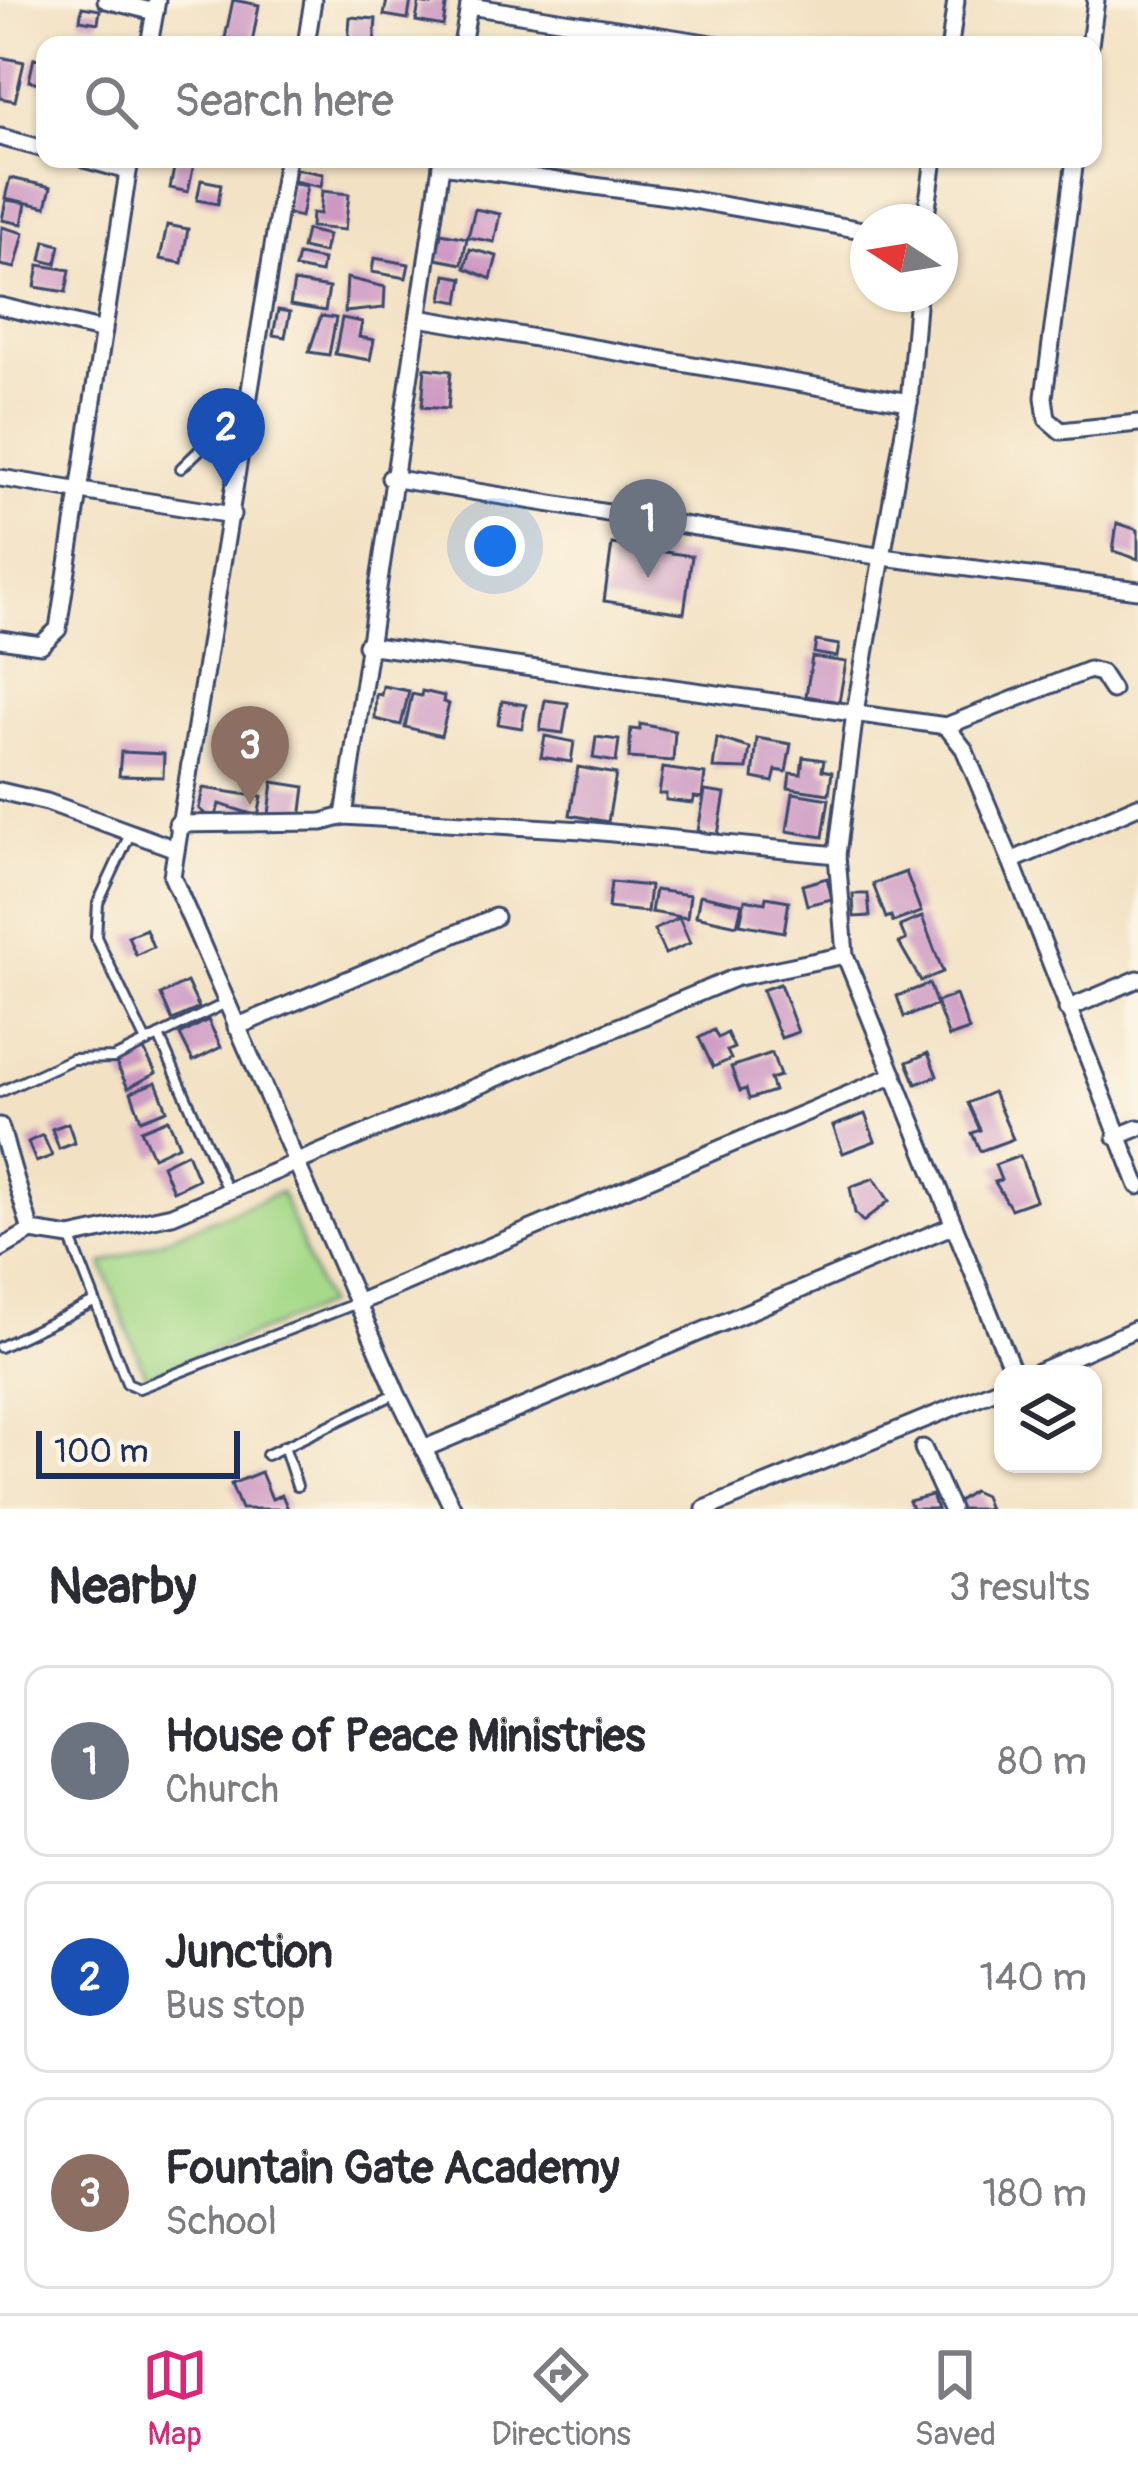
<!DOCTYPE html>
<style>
body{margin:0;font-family:Pangolin,sans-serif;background:#f2f2f3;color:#2b2b33}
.controls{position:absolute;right:36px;bottom:36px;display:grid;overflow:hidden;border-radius:24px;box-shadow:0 3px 9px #0004}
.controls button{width:108px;height:108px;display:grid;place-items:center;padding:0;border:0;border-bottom:3px solid #e1e1e2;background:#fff;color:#2b2b33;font:60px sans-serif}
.compass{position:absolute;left:850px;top:204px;width:108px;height:108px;border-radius:50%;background:#fff;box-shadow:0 3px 9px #0004;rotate:282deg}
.scale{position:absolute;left:36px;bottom:30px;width:204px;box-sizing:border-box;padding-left:12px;border:6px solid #1b2f5e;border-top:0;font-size:33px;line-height:42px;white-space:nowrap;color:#1b2f5e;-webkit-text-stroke:9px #fcf5e5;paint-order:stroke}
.you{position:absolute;left:495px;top:546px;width:42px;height:42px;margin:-30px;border:9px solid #fff;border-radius:50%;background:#1a73e8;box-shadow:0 0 0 18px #1a73e833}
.badge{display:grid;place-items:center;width:78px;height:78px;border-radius:50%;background:#db2777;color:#fff;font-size:39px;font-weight:700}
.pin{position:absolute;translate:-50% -99px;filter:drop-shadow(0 3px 6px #0008)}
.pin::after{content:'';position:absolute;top:63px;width:42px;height:36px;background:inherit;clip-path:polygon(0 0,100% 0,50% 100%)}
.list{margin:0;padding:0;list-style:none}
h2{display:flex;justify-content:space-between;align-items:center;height:156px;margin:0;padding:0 48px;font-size:51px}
h2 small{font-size:39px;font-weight:400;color:#7c7c81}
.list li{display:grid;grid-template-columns:78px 1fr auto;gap:36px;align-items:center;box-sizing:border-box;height:192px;margin:0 24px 24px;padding:0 24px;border:3px solid #e1e1e2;border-radius:24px}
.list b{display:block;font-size:45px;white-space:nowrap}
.list p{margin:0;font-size:39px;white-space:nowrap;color:#7c7c81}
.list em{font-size:39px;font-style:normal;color:#7c7c81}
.icon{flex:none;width:66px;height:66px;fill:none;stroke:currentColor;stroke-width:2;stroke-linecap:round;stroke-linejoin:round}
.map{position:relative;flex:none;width:1138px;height:1509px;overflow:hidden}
.search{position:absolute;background:#fff;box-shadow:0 3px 9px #0004;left:36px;right:36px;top:36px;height:132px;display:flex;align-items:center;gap:30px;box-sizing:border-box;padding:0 42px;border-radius:24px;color:#7c7c81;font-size:45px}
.sheet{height:804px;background:#fff}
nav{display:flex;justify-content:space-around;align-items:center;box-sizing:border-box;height:168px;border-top:3px solid #e1e1e2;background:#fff;font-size:33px;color:#7c7c81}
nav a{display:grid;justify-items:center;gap:6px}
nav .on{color:#db2777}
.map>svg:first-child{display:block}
.green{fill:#a6d989;stroke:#608474;stroke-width:3}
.building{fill:#cc97c2}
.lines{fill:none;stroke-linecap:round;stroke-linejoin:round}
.service-casing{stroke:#3b4a6d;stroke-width:14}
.minor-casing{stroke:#3b4a6d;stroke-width:21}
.service{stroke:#fff;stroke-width:8}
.minor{stroke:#fff;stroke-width:15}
</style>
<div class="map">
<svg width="1138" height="1509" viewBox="0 0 1138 1509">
<rect width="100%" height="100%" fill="#fcf5e5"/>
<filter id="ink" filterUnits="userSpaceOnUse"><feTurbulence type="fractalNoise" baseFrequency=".00833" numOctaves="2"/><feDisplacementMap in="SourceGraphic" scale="24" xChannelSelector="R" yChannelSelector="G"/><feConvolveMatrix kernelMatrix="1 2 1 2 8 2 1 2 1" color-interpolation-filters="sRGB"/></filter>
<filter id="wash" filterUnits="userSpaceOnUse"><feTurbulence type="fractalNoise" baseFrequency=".004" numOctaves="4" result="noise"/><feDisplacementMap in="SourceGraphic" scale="48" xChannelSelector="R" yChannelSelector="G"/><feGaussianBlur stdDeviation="2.7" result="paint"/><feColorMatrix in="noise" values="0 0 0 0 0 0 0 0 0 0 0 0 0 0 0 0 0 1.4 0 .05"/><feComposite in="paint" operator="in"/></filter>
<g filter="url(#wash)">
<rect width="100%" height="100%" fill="#f2e1c2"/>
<!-- green -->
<path class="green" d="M281 1192 326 1305 146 1377 102 1264Z"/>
<g id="blocks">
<!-- building -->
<g class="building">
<path d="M233 0 259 5 252 43 225 38Z"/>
<path d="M387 0H411L408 19 384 15Z"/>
<path d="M431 0H447L443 26 416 21 419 3 431 5Z"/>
<path d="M82 7 100 10 98 23 80 20Z"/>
<path d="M350 17 376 19 374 45H348Z"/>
<path d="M0 57 24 62 15 101 0 98Z"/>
<path d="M34 58 45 60V84L29 81Z"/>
<path d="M176 159H195L188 192 170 188Z"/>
<path d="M296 169 323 174 321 187 294 181Z"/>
<path d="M10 178 51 187 46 207 5 198Z"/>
<path d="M201 180 221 184 218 204 197 200Z"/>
<path d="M290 183 307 186 301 217 284 213Z"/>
<path d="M322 191 349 194 345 230 311 227 312 213 320 214Z"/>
<path d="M6 200 26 203 22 224 2 220Z"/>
<path d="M475 209 500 214 494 242 468 237Z"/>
<path d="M167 225 188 229 182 263 160 259Z"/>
<path d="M2 227 24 233 15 268 0 265Z"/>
<path d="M306 230 328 235 324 253 302 248Z"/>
<path d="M441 233 467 238 462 264 436 259Z"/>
<path d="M45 241 60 245 56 264 41 260Z"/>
<path d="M470 249 497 256 491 279 465 268Z"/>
<path d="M298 255 323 260 321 273 295 268Z"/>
<path d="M374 258 409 264 406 278 372 272Z"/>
<path d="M39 265 70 270 66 292 35 287Z"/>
<path d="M446 275 463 278 459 302 442 299Z"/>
<path d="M347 278 385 287 384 308 345 312Z"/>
<path d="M294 282 329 288 325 311 290 305Z"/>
<path d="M278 310 290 312 285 337 273 335Z"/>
<path d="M321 316 336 318 329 355 309 352Z"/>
<path d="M342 318 362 322 359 337 374 340 370 360 335 354Z"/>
<path d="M425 368 451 371 448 409 422 407Z"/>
<path d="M1117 523 1138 530V559L1113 551Z"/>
<path d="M612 544 692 556 684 613 604 601Z"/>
<path d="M816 641 839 645 837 657 814 653Z"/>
<path d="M812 657 846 662 839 702 806 696Z"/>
<path d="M383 686 409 691 401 725 375 719 376 694 381 695Z"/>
<path d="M422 691 444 696 443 702 449 704 441 736 405 727 412 694 421 696Z"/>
<path d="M545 700 568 703 563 733 540 730Z"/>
<path d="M502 701 526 705 522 728 498 724Z"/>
<path d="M640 724 675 731 673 761 629 758 631 729 640 730Z"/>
<path d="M545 736 574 742 571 762 541 757Z"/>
<path d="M596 737 619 740 616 762 593 758Z"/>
<path d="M717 738 750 748 747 769 713 768Z"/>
<path d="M757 738 791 744 786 772 776 770 773 782 753 778Z"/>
<path d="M121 752 164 754 163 777 119 776Z"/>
<path d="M803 757 824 760 822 770 832 772 829 794 788 788 790 773 801 774Z"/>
<path d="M578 767 616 774 608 822 570 815Z"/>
<path d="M663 768 705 774 702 798 694 797 693 803 666 800V794H659Z"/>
<path d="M273 782 305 787 301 819 269 814Z"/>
<path d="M203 788 262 797 258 816 219 804 216 816 205 814 199 809Z"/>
<path d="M705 791 725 794 718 835 698 831Z"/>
<path d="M793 793 829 799 823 837 787 831Z"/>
<path d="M906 872 921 912 893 922 891 916 886 918 873 884Z"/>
<path d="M827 878 832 899 807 905 802 885Z"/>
<path d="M611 882 650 886 647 912 608 908Z"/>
<path d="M655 890 690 895 687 918 651 912Z"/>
<path d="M853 894H868L870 916 854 917Z"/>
<path d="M700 895 742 904 737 925 696 916Z"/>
<path d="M766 897 789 901 784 932 740 924 745 899 765 903Z"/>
<path d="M922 917 943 972 921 981 899 943 906 940 900 926Z"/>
<path d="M679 918 690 943 665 954 654 930Z"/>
<path d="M146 929 153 947 136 955 128 936Z"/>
<path d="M187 982 199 1008 172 1020 161 995Z"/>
<path d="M780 984 798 1032 781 1038 762 990Z"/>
<path d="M929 984 937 1005 904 1017 897 996Z"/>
<path d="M956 995 969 1030 949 1037 936 1002Z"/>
<path d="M208 1020 221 1047 193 1061 180 1035Z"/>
<path d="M714 1030 718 1038 727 1033 734 1048 727 1051 731 1059 713 1067 699 1038Z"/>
<path d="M143 1048 156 1073 128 1088 116 1063Z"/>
<path d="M772 1053 780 1076 770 1079 774 1091 749 1099 746 1089 740 1091 731 1067Z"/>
<path d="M928 1053 937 1076 916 1084 907 1062Z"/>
<path d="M156 1082 167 1110 141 1120 131 1092Z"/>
<path d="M993 1092 1013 1139 980 1151 972 1133 980 1130 968 1103Z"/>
<path d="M865 1114 875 1141 843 1153 833 1126Z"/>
<path d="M168 1119 179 1145 153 1157 141 1130Z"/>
<path d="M68 1123 75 1143 59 1149 52 1129Z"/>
<path d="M43 1135 52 1156 36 1162 28 1142Z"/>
<path d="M187 1153 198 1179 173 1191 162 1165Z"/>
<path d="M1020 1156 1036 1200 1011 1209 995 1182 1001 1180 995 1165Z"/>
<path d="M874 1178 889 1201 863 1222 855 1213 850 1187Z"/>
<path d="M261 1472 272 1499 282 1495 288 1509H241L231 1484Z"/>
<path d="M973 1491 984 1496 989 1509H956L954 1504Z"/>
<path d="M932 1495 937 1509H912L909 1501Z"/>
</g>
</g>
</g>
<g filter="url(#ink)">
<use href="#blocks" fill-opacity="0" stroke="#3b4a6d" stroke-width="3"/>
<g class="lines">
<defs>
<g id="service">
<path d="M181 468 214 436 243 435"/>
<path d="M130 834 98 903 96 937 146 1042"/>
<path d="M159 1036 227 1190"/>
<path d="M0 1092 72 1059 114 1058 224 1004"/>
<path d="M71 1239 127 1383 139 1388 357 1303"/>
<path d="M0 1347 92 1303"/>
<path d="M284 1446 297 1486"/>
<path d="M267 1455 395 1394"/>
</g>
<g id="minor">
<path d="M106 0 155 12"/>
<path d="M469 6 719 45"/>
<path d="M149 45 157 0"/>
<path d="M306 45 313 0"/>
<path d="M462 45 470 1"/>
<path d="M950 45 956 0"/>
<path d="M1090 45 1096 0"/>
<path d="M0 137 45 149"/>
<path d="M84 159 128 171"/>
<path d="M287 159 172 876 397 1394 453 1509"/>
<path d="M1075 159 1044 397 1047 419 1061 431 1138 423"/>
<path d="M441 165 682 198 868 231"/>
<path d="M925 222 934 159"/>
<path d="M918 294 909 402 855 712 837 855 845 955 1014 1374"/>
<path d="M0 306 104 331"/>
<path d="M419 318 909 402"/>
<path d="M0 478 232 515"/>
<path d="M390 478 883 557 1138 590"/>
<path d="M0 639 41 645 58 629 130 159"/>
<path d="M366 645 946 726 1089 670 1101 673 1112 690"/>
<path d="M946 726 964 749 1011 861 1138 1186"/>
<path d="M0 791 47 802 173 848"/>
<path d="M344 816 442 159"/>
<path d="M177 824 322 822 344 816 582 830 837 855"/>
<path d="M1011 861 1138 806"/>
<path d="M1067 1009 1138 979"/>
<path d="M236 1027 495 917"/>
<path d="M0 1126 31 1231"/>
<path d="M1116 1137 1138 1128"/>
<path d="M0 1249 31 1231 70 1237 172 1215 734 978 845 955"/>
<path d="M357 1303 894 1075"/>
<path d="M1033 1374 1138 1328"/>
<path d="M923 1448 951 1509"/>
<path d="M423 1449 954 1225"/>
<path d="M705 1509 1003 1387"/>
</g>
</defs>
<!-- service casing -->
<use href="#service" class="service-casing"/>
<!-- minor casing -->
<use href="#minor" class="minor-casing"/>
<!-- service -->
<use href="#service" class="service"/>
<!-- minor -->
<use href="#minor" class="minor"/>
</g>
</g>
</svg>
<div class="controls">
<button><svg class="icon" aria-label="layers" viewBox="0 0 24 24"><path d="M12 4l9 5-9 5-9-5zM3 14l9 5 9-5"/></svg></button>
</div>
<svg class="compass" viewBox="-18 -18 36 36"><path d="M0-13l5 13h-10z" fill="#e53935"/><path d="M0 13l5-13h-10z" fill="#7c7c81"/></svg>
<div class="scale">100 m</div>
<div class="you"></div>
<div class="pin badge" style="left:648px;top:578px;background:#6b7280">1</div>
<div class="pin badge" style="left:226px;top:487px;background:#1a4fb4">2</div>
<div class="pin badge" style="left:250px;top:805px;background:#8d6e63">3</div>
<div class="search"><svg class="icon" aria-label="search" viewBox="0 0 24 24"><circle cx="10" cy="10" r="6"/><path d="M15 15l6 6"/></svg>Search here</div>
</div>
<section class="sheet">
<h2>Nearby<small>3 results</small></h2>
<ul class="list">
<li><span class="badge" style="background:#6b7280">1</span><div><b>House of Peace Ministries</b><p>Church</p></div><em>80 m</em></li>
<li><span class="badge" style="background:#1a4fb4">2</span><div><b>Junction</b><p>Bus stop</p></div><em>140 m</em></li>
<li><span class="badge" style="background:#8d6e63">3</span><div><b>Fountain Gate Academy</b><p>School</p></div><em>180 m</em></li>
</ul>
</section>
<nav>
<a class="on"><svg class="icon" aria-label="map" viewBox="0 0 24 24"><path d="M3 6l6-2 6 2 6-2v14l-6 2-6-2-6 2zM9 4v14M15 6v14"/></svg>Map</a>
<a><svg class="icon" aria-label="directions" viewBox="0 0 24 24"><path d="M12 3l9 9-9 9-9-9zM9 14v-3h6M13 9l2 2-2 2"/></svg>Directions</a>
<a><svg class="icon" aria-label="saved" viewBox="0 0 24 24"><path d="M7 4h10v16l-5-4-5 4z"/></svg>Saved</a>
</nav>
